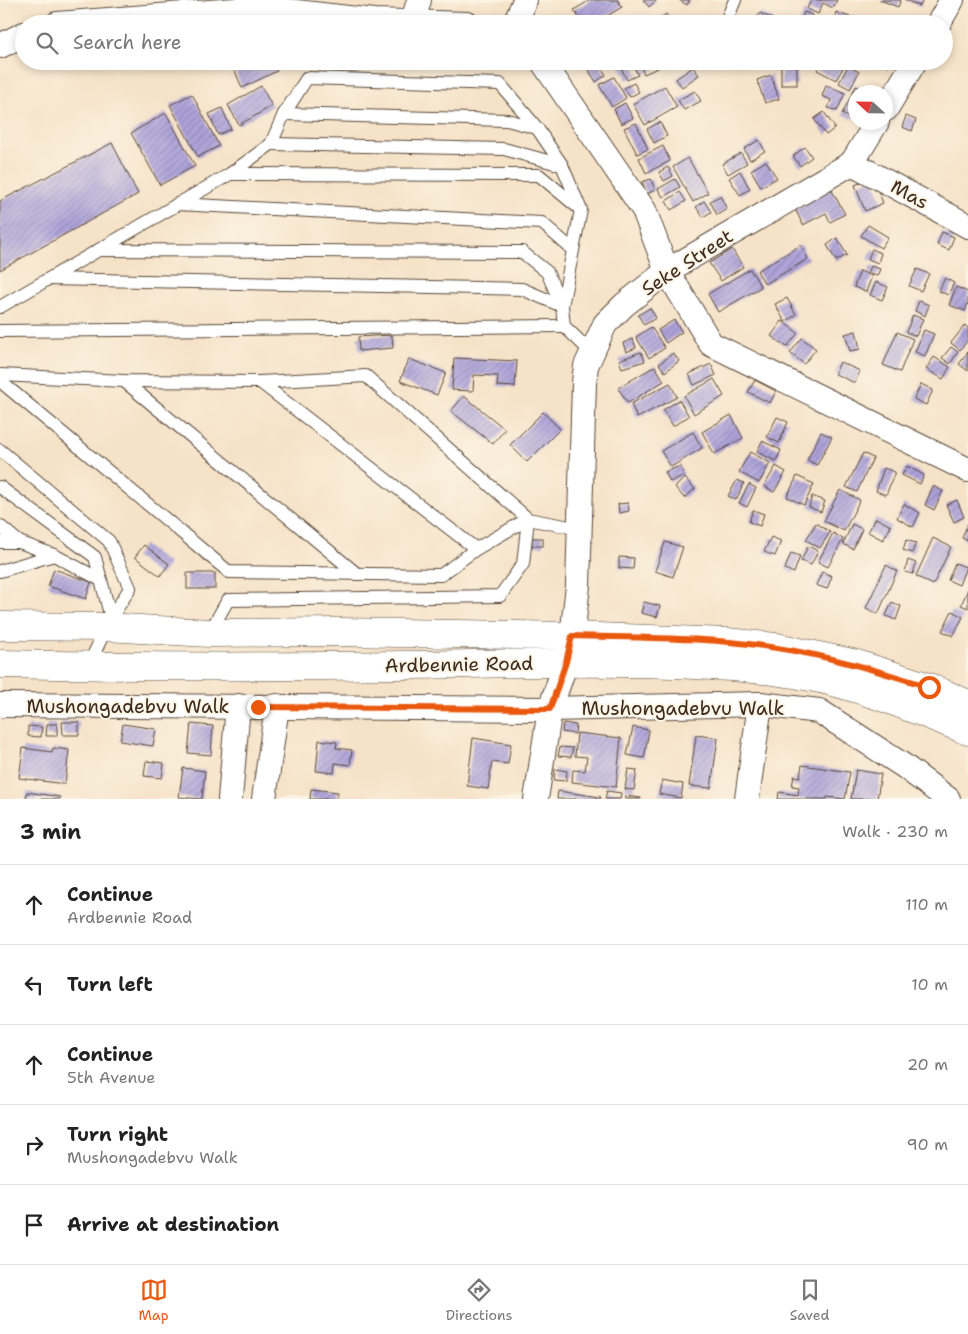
<!DOCTYPE html>
<meta charset="utf-8">
<style>
body{margin:0;font-family:"Shantell Sans",sans-serif;background:#f2f2f2;color:#222}
.compass{position:absolute;left:848px;top:85px;width:45px;height:45px;border-radius:50%;background:#fff;box-shadow:0 2px 8px #0003;rotate:292deg}
.stop{position:absolute;width:15px;height:15px;margin:-11px;border:4px solid #ea580c;border-radius:50%;background:#fff}
.stop.end{background:#ea580c;border-color:#fff;box-shadow:0 1px 5px #0008}
.list{margin:0;padding:0;list-style:none}
h2{display:flex;justify-content:space-between;align-items:center;height:65px;margin:0;padding:0 20px;font-size:21px}
h2 small{font-size:16px;font-weight:400;color:#767676}
.list li{display:grid;grid-template-columns:32px 1fr auto;gap:15px;align-items:center;box-sizing:border-box;height:80px;padding:0 20px;border-top:1px solid #e0e0e0}
.list b{display:block;font-size:19px;white-space:nowrap}
.list p{margin:0;font-size:16px;white-space:nowrap;color:#767676}
.list em{font-size:16px;font-style:normal;color:#767676}
.icon{flex:none;width:28px;height:28px;fill:none;stroke:currentColor;stroke-width:2;stroke-linecap:round;stroke-linejoin:round}
.map{position:relative;flex:none;width:968px;height:799px;overflow:hidden}
.search{position:absolute;background:#fff;box-shadow:0 2px 8px #0003;left:15px;right:15px;top:15px;height:55px;display:flex;align-items:center;gap:12px;box-sizing:border-box;padding:0 18px;border-radius:28px;color:#767676;font-size:19px}
.sheet{height:465px;background:#fff}
nav{display:flex;justify-content:space-around;align-items:center;box-sizing:border-box;height:70px;border-top:1px solid #e0e0e0;background:#fff;font-size:14px;color:#767676}
nav a{display:grid;justify-items:center;gap:2px}
nav .on{color:#ea580c}
.map>svg:first-child{display:block}
.building{fill:url(#building-hatch)}
.lines{fill:none;stroke-linecap:round;stroke-linejoin:round}
.lane-casing{stroke:#574637;stroke-width:14}
.street-casing{stroke:#574637;stroke-width:26}
.secondary-casing{stroke:#574637;stroke-width:29}
.lane{stroke:#fff;stroke-width:12}
.street{stroke:#fff;stroke-width:24}
.secondary{stroke:#fff;stroke-width:28}
.route{stroke:#ea580c;stroke-width:6}
.labels{text-anchor:middle;stroke-width:4;stroke-linejoin:round;paint-order:stroke}
.street-label{font-size:19px;fill:#3b2a1e;stroke:#fcf5e5}
</style>
<div class="map">
<svg width="968" height="799" viewBox="0 0 968 799">
<defs>
<pattern id="building-hatch" width="6" height="6" patternUnits="userSpaceOnUse" patternTransform="scale(1.25)"><rect width="6" height="6" fill="#ada3db"/><path d="M-1 1l2-2M0 6l6-6M5 7l2-2" fill="none" stroke="#8e85b1"/></pattern>
</defs>
<rect width="100%" height="100%" fill="#fcf5e5"/>
<filter id="ink" filterUnits="userSpaceOnUse"><feTurbulence type="fractalNoise" baseFrequency=".02" numOctaves="2"/><feDisplacementMap in="SourceGraphic" scale="10" xChannelSelector="R" yChannelSelector="G"/><feConvolveMatrix kernelMatrix="1 2 1 2 8 2 1 2 1" color-interpolation-filters="sRGB"/></filter>
<filter id="wash" filterUnits="userSpaceOnUse"><feTurbulence type="fractalNoise" baseFrequency=".0096" numOctaves="4" result="noise"/><feDisplacementMap in="SourceGraphic" scale="20" xChannelSelector="R" yChannelSelector="G"/><feGaussianBlur stdDeviation="1.12" result="paint"/><feColorMatrix in="noise" values="0 0 0 0 0 0 0 0 0 0 0 0 0 0 0 0 0 1.4 0 .05"/><feComposite in="paint" operator="in"/></filter>
<g filter="url(#wash)">
<rect width="100%" height="100%" fill="#f5e2c7"/>
<g id="blocks">
<!-- building -->
<g class="building">
<path d="M590 0H618L622 7 594 24H583L574 10Z"/>
<path d="M643 0H657L649 7Z"/>
<path d="M679 0H690L687 5Z"/>
<path d="M811 0H837L833 8 823 3 818 14 807 9Z"/>
<path d="M880 0H901L898 7Z"/>
<path d="M905 0H923L920 6Z"/>
<path d="M804 12 812 15 809 24H799Z"/>
<path d="M836 12 869 24H832Z"/>
<path d="M760 13 773 19 770 24H760L755 21Z"/>
<path d="M666 14 673 24H653Z"/>
<path d="M613 17 617 24H604Z"/>
<path d="M231 61H273L277 71 242 88Z"/>
<path d="M583 61H597L606 75 596 82Z"/>
<path d="M631 61 638 75 627 80 618 62Z"/>
<path d="M648 61H657L660 67 644 74 640 65Z"/>
<path d="M664 61H676L668 67Z"/>
<rect x="781" y="61" width="16" height="24"/>
<path d="M822 61H831L843 68 836 80 817 70Z"/>
<path d="M879 61H891L888 66Z"/>
<path d="M848 66 859 72 850 89 839 83Z"/>
<path d="M693 67 699 75 682 87 676 79Z"/>
<path d="M771 75 779 99 765 103 757 80Z"/>
<path d="M614 77 626 98 612 107 599 85Z"/>
<path d="M634 83 639 92 630 97 624 88Z"/>
<path d="M826 85 845 93 837 111 828 108 831 100 822 96Z"/>
<path d="M261 86 272 106 239 125 228 105Z"/>
<path d="M665 86 677 107 645 125 633 104Z"/>
<path d="M856 86 866 91 865 92H856V112L852 119 842 114Z"/>
<path d="M695 91 701 101 684 110 678 100Z"/>
<path d="M192 94 219 146 198 157 170 105Z"/>
<path d="M625 103 633 118 621 124 614 109Z"/>
<path d="M222 108 231 129 218 135 209 114Z"/>
<path d="M824 112 835 128 826 135 814 119Z"/>
<path d="M166 113 195 166 160 185 131 133Z"/>
<path d="M906 116 916 120 912 131 902 127Z"/>
<path d="M660 122 667 136 654 143 647 129Z"/>
<path d="M636 123 648 149 637 154 624 128Z"/>
<path d="M759 140 765 151 750 160 744 149Z"/>
<path d="M112 143 138 194 0 270V201Z"/>
<path d="M663 146 670 161 646 173 639 158Z"/>
<path d="M805 147 812 157 800 166 793 156Z"/>
<path d="M741 153 747 163 728 174 722 164Z"/>
<path d="M688 158 708 193 693 202 673 167Z"/>
<path d="M766 161 777 178 761 187 751 170Z"/>
<path d="M668 167 673 176 664 181 659 172Z"/>
<path d="M740 171 750 189 740 195 729 178Z"/>
<path d="M873 178 883 203 865 211 855 185Z"/>
<path d="M651 179 655 190 647 194 642 182Z"/>
<path d="M675 179 680 187 663 197 658 189Z"/>
<path d="M831 189 845 214 830 222 826 213 803 225 795 209Z"/>
<path d="M680 192 686 201 671 210 666 201Z"/>
<path d="M720 196 727 209 717 215 710 201Z"/>
<path d="M704 201 711 212 703 217 696 207Z"/>
<path d="M868 225 888 237 881 248 861 236Z"/>
<path d="M942 232 954 237 949 250 937 245Z"/>
<path d="M837 238 847 255 836 261 827 245Z"/>
<path d="M801 245 808 259 765 284 757 271Z"/>
<path d="M732 249 743 267 721 281 709 263Z"/>
<path d="M872 249 881 253 878 263 868 259Z"/>
<path d="M871 266 880 269 877 276 868 273Z"/>
<path d="M750 269 761 287 718 312 708 294Z"/>
<path d="M917 269 929 274 921 291 909 286Z"/>
<path d="M860 271 872 276 866 292 854 287Z"/>
<path d="M945 278 954 283 948 295 939 291Z"/>
<path d="M876 282 888 287 882 300 870 295Z"/>
<path d="M956 287 968 292V303L965 311 949 305Z"/>
<path d="M787 298 796 315 785 322 775 304Z"/>
<path d="M919 301 929 305 925 316 915 311Z"/>
<path d="M650 308 656 318 644 325 638 315Z"/>
<path d="M913 315 923 319 916 336 906 332Z"/>
<path d="M674 320 682 332 666 343 658 330Z"/>
<path d="M782 321 798 333 787 347 771 336Z"/>
<path d="M965 325 968 328V340L960 350 951 343Z"/>
<path d="M651 327 665 348 649 358 636 337Z"/>
<path d="M924 330 934 334 925 356 915 352Z"/>
<path d="M856 331 860 349 850 351 845 334Z"/>
<path d="M897 332 913 339 900 372 883 365Z"/>
<path d="M392 335 393 348 359 351 358 337Z"/>
<path d="M802 338 816 349 804 364 790 353Z"/>
<path d="M633 339 636 348 626 352 623 343Z"/>
<path d="M951 347 958 352 950 364 942 358Z"/>
<path d="M641 352 645 361 622 368 619 360Z"/>
<path d="M968 352V371L959 364Z"/>
<path d="M673 353 679 361 665 372 659 364Z"/>
<path d="M934 357 950 367 943 379 926 369Z"/>
<path d="M454 358 517 361 515 387 497 386 498 376 474 375 473 391 452 390Z"/>
<path d="M409 359 446 373 437 395 400 381Z"/>
<path d="M840 362 860 371 855 383 835 374Z"/>
<path d="M711 364 716 375 694 385 689 374Z"/>
<path d="M655 366 664 381 628 403 618 388Z"/>
<path d="M714 379 724 396 694 414 684 396Z"/>
<path d="M755 380 776 391 770 403 748 392Z"/>
<path d="M670 383 677 397 637 418 631 404Z"/>
<path d="M921 384 933 390 926 405 914 399Z"/>
<path d="M464 396 505 429 493 444 451 411Z"/>
<path d="M679 400 689 416 673 426 663 410Z"/>
<path d="M543 412 560 429 527 462 510 445Z"/>
<path d="M731 415 743 438 714 454 702 432Z"/>
<path d="M777 417 788 422 779 443 767 437Z"/>
<path d="M693 432 702 448 671 467 661 451Z"/>
<path d="M821 432 832 437 817 465 807 460Z"/>
<path d="M762 441 781 450 776 461 757 452Z"/>
<path d="M750 452 770 463 759 483 739 472Z"/>
<path d="M863 453 873 458 857 492 846 487Z"/>
<path d="M680 466 684 475 670 482 665 472Z"/>
<path d="M776 466 786 472 774 492 764 486Z"/>
<path d="M907 466 924 475 920 484 902 475Z"/>
<path d="M884 468 895 472 886 495 876 491Z"/>
<path d="M797 476 814 484 804 505 787 497Z"/>
<path d="M685 478 695 489 684 498 675 487Z"/>
<path d="M737 480 744 483 736 500 728 496Z"/>
<path d="M749 484 756 488 747 507 739 503Z"/>
<path d="M933 486 943 491 934 510 925 505Z"/>
<path d="M840 490 860 500 844 531 824 521Z"/>
<path d="M812 496 825 501 821 512 809 507Z"/>
<path d="M957 500 964 517 954 522 946 505Z"/>
<path d="M628 503 629 511 619 513 618 504Z"/>
<path d="M904 504 920 513 913 527 897 518Z"/>
<path d="M753 510 764 514 760 526 749 522Z"/>
<path d="M876 518 891 526 883 540 868 532Z"/>
<path d="M816 523 830 532 820 548 806 540Z"/>
<path d="M968 523V541L962 538Z"/>
<path d="M852 524 862 529 853 549 843 544Z"/>
<path d="M833 533 843 539 828 567 818 562Z"/>
<path d="M771 537 781 541 775 556 764 552Z"/>
<rect x="532" y="538" width="11" height="8"/>
<path d="M933 538 951 547 933 585 916 576Z"/>
<path d="M906 540 916 543 912 553 903 550Z"/>
<path d="M665 542 683 547 673 577 655 571Z"/>
<path d="M144 545 169 564 160 576 135 557Z"/>
<path d="M808 546 818 551 811 565 801 561Z"/>
<path d="M791 553 800 556 794 573 785 569Z"/>
<path d="M619 557 634 558 633 569 619 568Z"/>
<path d="M908 560 916 563 913 574 905 572Z"/>
<path d="M955 563 966 567 959 585 948 580Z"/>
<path d="M886 565 897 571 878 614 866 608Z"/>
<path d="M54 569 91 582 86 599 48 586Z"/>
<path d="M822 572 832 576 827 589 816 585Z"/>
<rect x="187" y="573" width="28" height="16"/>
<path d="M968 589V608L961 605Z"/>
<path d="M644 602 660 606 657 617 641 613Z"/>
<path d="M892 602 901 606 896 620 886 616Z"/>
<path d="M952 611 963 617 953 636 942 631Z"/>
<path d="M62 722H79V735H63Z"/>
<path d="M563 723 576 725 575 734 562 732Z"/>
<path d="M47 724H57V736H46Z"/>
<path d="M123 724 156 729 153 746 120 741Z"/>
<path d="M191 724 213 726 211 755 188 753Z"/>
<path d="M28 726 42 727 41 737 28 736Z"/>
<path d="M633 727 649 730 644 758 627 755Z"/>
<path d="M577 733 621 738 616 787 572 782 573 770 585 771 587 757 575 756Z"/>
<path d="M696 735 718 738 711 788 689 786Z"/>
<path d="M473 738 511 744 508 764 492 762 488 789 467 786Z"/>
<path d="M319 740 337 742 336 748 352 750 350 765 335 763 334 773 316 771Z"/>
<path d="M560 747 573 748 571 757 558 756Z"/>
<path d="M23 748 52 752 53 748 69 750 65 784 19 778Z"/>
<path d="M146 761 164 763 162 778 144 776Z"/>
<path d="M802 765 850 772 845 799 827 797V799H778L779 792 798 795 799 787 792 786 794 776 800 777Z"/>
<path d="M183 768 205 771 202 799 179 797Z"/>
<path d="M555 769 567 771 566 781 554 780Z"/>
<path d="M628 769 637 770 634 790 625 789Z"/>
<path d="M856 770 881 774 877 799H851Z"/>
<path d="M662 780 683 784 681 798 659 794Z"/>
<path d="M311 789 338 792 337 799H310Z"/>
<path d="M558 791 601 797 600 799H557Z"/>
<path d="M607 791 621 793 620 799H605Z"/>
<path d="M27 792 60 797V799H26Z"/>
<path d="M625 796 641 798V799H625Z"/>
</g>
</g>
</g>
<g filter="url(#ink)">
<use href="#blocks" fill-opacity="0" stroke="#574637" stroke-width="1"/>
<g class="lines">
<defs>
<g id="lane">
<path d="M725 24 735 0"/>
<path d="M284 114 507 120 537 128"/>
<path d="M271 144 504 149 562 165"/>
<path d="M230 174 539 175 580 209"/>
<path d="M177 204 542 223 573 250"/>
<path d="M99 250 522 252 547 272 562 306"/>
<path d="M49 279 522 289 562 306"/>
<path d="M0 307 230 174 271 144 284 114 307 78 500 84 537 128 562 165 581 210 562 306 564 326 592 353"/>
<path d="M0 331 564 326"/>
<path d="M0 375 124 381 260 382 366 376 528 519 580 529"/>
<path d="M0 381 229 572 441 575 476 549 528 519"/>
<path d="M124 381 357 574"/>
<path d="M260 382 476 549"/>
<path d="M0 450 109 541 130 588 111 618"/>
<path d="M0 487 95 557 101 580"/>
<path d="M0 526 19 542 54 555 101 580 111 618 88 666"/>
<path d="M0 542H19"/>
<path d="M0 571 54 555"/>
<path d="M209 633 228 600 500 596 523 564 528 519"/>
</g>
<g id="street">
<path d="M413 21 419 0"/>
<path d="M57 24 261 8 374 21 467 24"/>
<path d="M515 24 525 0"/>
<path d="M938 24 952 0"/>
<path d="M0 46 24 34"/>
<path d="M542 61 644 210 667 271 711 344 968 470"/>
<path d="M886 109 915 61"/>
<path d="M852 163 968 226"/>
<path d="M0 705 550 709 760 704 819 711 904 766 948 799"/>
<path d="M230 799 238 706"/>
<path d="M264 799 277 706"/>
<path d="M536 799 550 709 566 662 572 636 578 586 584 383 586 366 605 324 624 305 667 271 852 163 877 122"/>
<path d="M747 799 760 704"/>
</g>
<g id="secondary">
<path d="M0 626 106 627 209 633 340 632 572 636 727 642 776 647 857 664 929 687 968 704"/>
<path d="M0 664C134 667 269 667 403 665 493 664 583 661 673 664 717 666 762 668 805 676 859 685 918 711 968 731"/>
</g>
</defs>
<!-- lane casing -->
<use href="#lane" class="lane-casing"/>
<!-- street casing -->
<use href="#street" class="street-casing"/>
<!-- secondary casing -->
<use href="#secondary" class="secondary-casing"/>
<!-- lane -->
<use href="#lane" class="lane"/>
<!-- street -->
<use href="#street" class="street"/>
<!-- secondary -->
<use href="#secondary" class="secondary"/>
</g>
</g>
<g class="lines" filter="url(#ink)">
<!-- route -->
<path class="route" d="M258 707 550 709 566 662 572 636C640 638 710 637 777 648 829 656 879 671 929 687"/>
</g>
<g class="labels">
<!-- street labels -->
<g class="street-label">
<text transform="translate(910 194) rotate(29)" y="7">Mas</text>
<text transform="translate(687 262) rotate(-33)" y="7">Seke Street</text>
<text transform="translate(459 664) rotate(-1)" y="7">Ardbennie Road</text>
<text x="128" y="713">Mushongadebvu Walk</text>
<text x="683" y="715">Mushongadebvu Walk</text>
</g>
</g>
</svg>
<svg class="compass" viewBox="-18 -18 36 36"><path d="M0-13l5 13h-10z" fill="#e53935"/><path d="M0 13l5-13h-10z" fill="#767676"/></svg>
<div class="stop" style="left:929px;top:687px"></div>
<div class="stop end" style="left:258px;top:707px"></div>
<div class="search"><svg class="icon" aria-label="search" viewBox="0 0 24 24"><circle cx="10" cy="10" r="6"/><path d="M15 15l6 6"/></svg>Search here</div>
</div>
<section class="sheet">
<h2>3 min<small>Walk · 230 m</small></h2>
<ul class="list">
<li><svg class="icon" aria-label="ahead" viewBox="0 0 24 24"><path d="M12 20V5M6 11l6-6 6 6"/></svg><div><b>Continue</b><p>Ardbennie Road</p></div><em>110 m</em></li>
<li><svg class="icon" aria-label="left" viewBox="0 0 24 24"><path d="M17 20v-9H6M10 6l-5 5 5 5"/></svg><div><b>Turn left</b></div><em>10 m</em></li>
<li><svg class="icon" aria-label="ahead" viewBox="0 0 24 24"><path d="M12 20V5M6 11l6-6 6 6"/></svg><div><b>Continue</b><p>5th Avenue</p></div><em>20 m</em></li>
<li><svg class="icon" aria-label="right" viewBox="0 0 24 24"><path d="M7 20v-9h11M14 6l5 5-5 5"/></svg><div><b>Turn right</b><p>Mushongadebvu Walk</p></div><em>90 m</em></li>
<li><svg class="icon" aria-label="arrive" viewBox="0 0 24 24"><path d="M6 21V4h12l-3 4 3 4H6"/></svg><div><b>Arrive at destination</b></div></li>
</ul>
</section>
<nav>
<a class="on"><svg class="icon" aria-label="map" viewBox="0 0 24 24"><path d="M3 6l6-2 6 2 6-2v14l-6 2-6-2-6 2zM9 4v14M15 6v14"/></svg>Map</a>
<a><svg class="icon" aria-label="directions" viewBox="0 0 24 24"><path d="M12 3l9 9-9 9-9-9zM9 14v-3h6M13 9l2 2-2 2"/></svg>Directions</a>
<a><svg class="icon" aria-label="saved" viewBox="0 0 24 24"><path d="M7 4h10v16l-5-4-5 4z"/></svg>Saved</a>
</nav>
